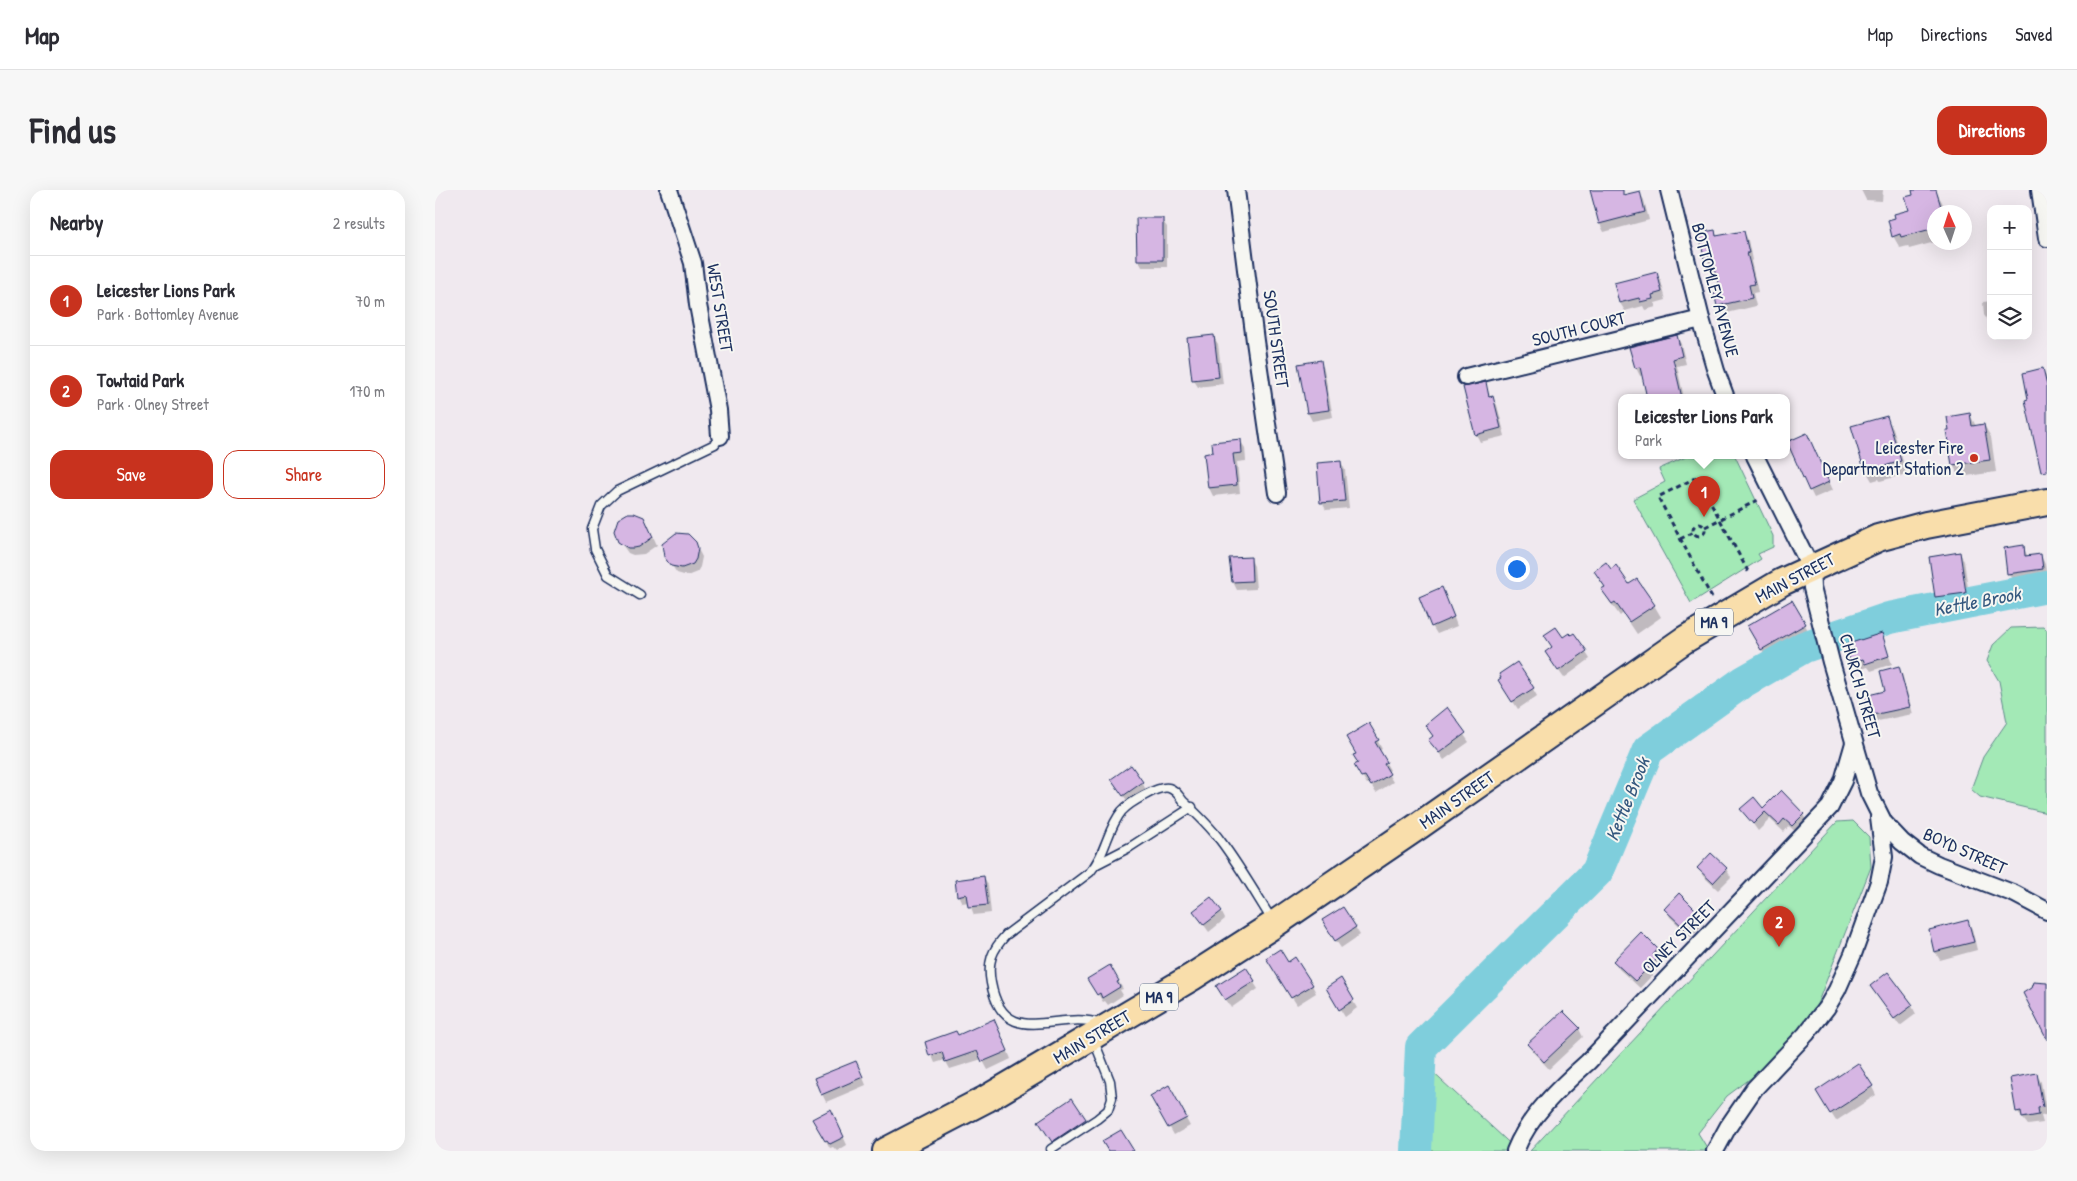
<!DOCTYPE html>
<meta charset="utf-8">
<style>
body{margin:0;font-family:"Patrick Hand",sans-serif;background:#f7f7f7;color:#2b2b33}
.controls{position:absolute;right:15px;top:15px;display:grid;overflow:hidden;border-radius:10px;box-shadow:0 5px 20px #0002}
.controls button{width:45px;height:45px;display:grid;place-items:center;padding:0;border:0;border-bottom:1px solid #e1e1e2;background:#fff;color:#2b2b33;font:25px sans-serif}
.compass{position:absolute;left:1492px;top:15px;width:45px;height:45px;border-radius:50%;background:#fff;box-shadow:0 5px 20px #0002;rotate:357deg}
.you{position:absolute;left:1081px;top:378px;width:18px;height:18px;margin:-12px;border:4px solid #fff;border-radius:50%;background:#1a73e8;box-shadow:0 0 0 8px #1a73e833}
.badge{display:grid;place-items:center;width:32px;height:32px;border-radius:50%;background:#c8321e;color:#fff;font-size:16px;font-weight:700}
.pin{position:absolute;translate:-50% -41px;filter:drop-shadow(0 1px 2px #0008)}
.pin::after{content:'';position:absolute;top:26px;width:18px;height:15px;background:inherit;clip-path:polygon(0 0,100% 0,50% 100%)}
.popup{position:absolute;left:1183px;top:204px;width:172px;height:65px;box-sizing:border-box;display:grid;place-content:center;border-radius:10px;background:#fff;filter:drop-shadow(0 1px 4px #0005);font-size:16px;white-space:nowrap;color:#7c7c81}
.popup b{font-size:19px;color:#2b2b33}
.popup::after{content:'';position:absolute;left:50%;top:100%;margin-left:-10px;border:10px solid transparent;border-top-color:#fff}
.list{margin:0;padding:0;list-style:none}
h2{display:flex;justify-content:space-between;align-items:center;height:65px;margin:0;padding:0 20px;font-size:21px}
h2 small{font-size:16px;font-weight:400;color:#7c7c81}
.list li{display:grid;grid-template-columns:32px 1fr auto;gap:15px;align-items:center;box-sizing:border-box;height:90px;padding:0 20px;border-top:1px solid #e1e1e2}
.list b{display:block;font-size:19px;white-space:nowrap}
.list p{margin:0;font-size:16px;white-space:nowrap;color:#7c7c81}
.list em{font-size:16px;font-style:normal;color:#7c7c81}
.actions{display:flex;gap:10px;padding:15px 20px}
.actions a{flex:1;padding:11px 0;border:1px solid #c8321e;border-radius:15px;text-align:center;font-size:18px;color:#c8321e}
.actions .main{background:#c8321e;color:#fff}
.icon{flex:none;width:28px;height:28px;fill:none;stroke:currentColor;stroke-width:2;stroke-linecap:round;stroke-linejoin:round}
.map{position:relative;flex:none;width:1612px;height:961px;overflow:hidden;border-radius:15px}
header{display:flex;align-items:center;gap:30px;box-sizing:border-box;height:70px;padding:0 25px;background:#fff;border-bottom:1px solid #e1e1e2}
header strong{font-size:24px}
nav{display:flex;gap:28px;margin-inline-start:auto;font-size:18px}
.intro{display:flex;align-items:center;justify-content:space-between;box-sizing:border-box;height:120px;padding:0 30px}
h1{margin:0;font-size:35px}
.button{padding:12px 22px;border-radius:15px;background:#c8321e;color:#fff;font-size:18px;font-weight:700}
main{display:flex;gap:30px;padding:0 30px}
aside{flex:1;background:#fff;border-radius:15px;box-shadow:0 5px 20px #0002}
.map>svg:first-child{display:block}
.green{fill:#a3e9b6;stroke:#5f8c8a}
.shadow{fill:#0003}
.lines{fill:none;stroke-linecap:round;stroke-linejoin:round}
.river{stroke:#7fcedc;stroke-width:32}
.building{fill:#d6b6e3;stroke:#1b2f5e}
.service-casing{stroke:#1b2f5e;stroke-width:11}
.minor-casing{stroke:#1b2f5e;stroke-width:20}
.trunk-casing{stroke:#1b2f5e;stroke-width:30}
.path{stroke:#1b2f5e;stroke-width:3;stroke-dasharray:5 4;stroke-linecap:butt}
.service{stroke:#f6f6f2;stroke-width:8}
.minor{stroke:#f6f6f2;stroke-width:16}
.trunk{stroke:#f9deab;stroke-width:26}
.poi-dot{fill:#c8321e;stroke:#f6f6f2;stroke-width:2}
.labels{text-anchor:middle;stroke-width:4;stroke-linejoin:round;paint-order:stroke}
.shield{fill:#f6f6f2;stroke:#5d6b8a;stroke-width:1}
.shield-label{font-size:16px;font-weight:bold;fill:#1b2f5e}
.street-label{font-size:18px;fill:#1b2f5e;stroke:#f6f6f2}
.poi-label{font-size:18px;fill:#1b2f5e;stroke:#f6f6f2;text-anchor:end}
.water-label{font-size:19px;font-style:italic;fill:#34577e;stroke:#f6f6f2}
</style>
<header>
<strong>Map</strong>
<nav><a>Map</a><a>Directions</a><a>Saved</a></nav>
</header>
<div class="intro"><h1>Find us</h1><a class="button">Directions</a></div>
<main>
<aside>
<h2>Nearby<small>2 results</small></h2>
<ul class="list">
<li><span class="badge">1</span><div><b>Leicester Lions Park</b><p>Park · Bottomley Avenue</p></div><em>70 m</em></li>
<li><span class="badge">2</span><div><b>Towtaid Park</b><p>Park · Olney Street</p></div><em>170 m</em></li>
</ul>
<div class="actions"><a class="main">Save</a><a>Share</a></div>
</aside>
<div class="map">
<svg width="1612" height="961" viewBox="0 0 1612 961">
<rect width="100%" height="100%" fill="#f0e9ef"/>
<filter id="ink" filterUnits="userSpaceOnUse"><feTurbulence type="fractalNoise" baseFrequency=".02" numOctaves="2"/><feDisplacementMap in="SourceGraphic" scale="10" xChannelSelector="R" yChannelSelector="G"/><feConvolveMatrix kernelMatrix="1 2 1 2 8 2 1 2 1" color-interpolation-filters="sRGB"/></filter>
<g filter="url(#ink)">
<!-- green -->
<g class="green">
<path d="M1253 266H1300L1338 346V357L1323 364 1326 369 1256 413 1198 309 1230 292 1224 279Z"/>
<path d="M1609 437 1612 440V623L1545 607 1536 599 1548 567 1572 532 1564 491 1552 471 1558 455 1576 438Z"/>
<path d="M1418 631 1434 647 1436 677 1379 822 1343 868 1292 906 1263 943 1274 961H1095L1402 632Z"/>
<path d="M993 878 1083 961H992L988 933Z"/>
</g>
<!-- shadow -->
<g class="shadow">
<path d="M1426 0H1448L1447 11 1431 10Z"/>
<path d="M1500 0 1507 12 1510 22H1500V52L1474 59 1473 56 1465 58 1458 46 1475 21Z"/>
<path d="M1204 2 1209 10 1214 30 1169 42 1165 34Z"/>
<path d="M727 30 732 37V77H707L703 69Z"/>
<path d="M1279 41 1283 47 1309 42 1313 50 1317 70 1316 71 1323 102 1318 103 1321 116 1288 124 1283 116 1280 104 1287 102 1279 74 1275 75 1271 67Z"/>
<path d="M1222 84 1226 91 1231 110 1220 113 1221 117 1210 120 1208 116 1190 121 1185 113Z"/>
<path d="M1556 111V133H1554L1549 125 1548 112Z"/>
<path d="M778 146 783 154 788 194 763 197 758 189Z"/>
<path d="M1242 147 1246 154 1251 174 1242 176 1249 208H1214L1208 185 1205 186 1201 178Z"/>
<path d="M885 172 889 179 898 227 877 231 873 223Z"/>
<path d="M1608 180 1612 187V261L1595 210Z"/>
<path d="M1050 194 1056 208 1062 215 1070 246 1045 252 1041 244Z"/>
<path d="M1535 225 1541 236 1549 235 1556 247 1561 282 1525 287 1518 275Z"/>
<path d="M1451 227 1458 239 1472 284 1445 291 1444 289 1437 291 1430 279 1418 237Z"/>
<path d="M805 250 810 258 811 271 802 272 805 303 778 306 774 298 780 264Z"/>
<path d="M1376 253 1398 300 1379 308 1375 300Z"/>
<path d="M906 272 910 280 914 318 891 320 887 312Z"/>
<path d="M212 333 222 355 209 364 198 365 193 363 181 346Z"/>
<path d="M260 353 267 367 265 377 262 382 252 386 242 383 230 366Z"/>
<path d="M1588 357 1593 367 1606 366 1610 374 1612 387 1578 391 1573 383Z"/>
<path d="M1525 363 1529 371 1535 411 1505 415 1501 407 1495 368Z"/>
<path d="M815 368 819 376 821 399 802 400 798 392Z"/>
<path d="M1160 381H1176L1219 415 1226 427 1202 444 1188 423 1185 426 1175 412 1168 400 1171 398Z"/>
<path d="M1011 407 1022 436 1002 444 997 436Z"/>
<path d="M1357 412 1374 442 1331 467 1314 436Z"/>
<path d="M1446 445 1457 474 1436 481 1433 477 1421 480 1417 473Z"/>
<path d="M1128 448 1150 461 1155 469 1129 488 1111 463Z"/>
<path d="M1463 478 1467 484 1478 524 1438 532 1434 525 1452 502Z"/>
<path d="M1067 488 1098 499 1102 506 1083 519 1069 498Z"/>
<path d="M1011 519 1034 552 1009 570 995 550 999 547 1001 526Z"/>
<path d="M934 535 947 559 944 561 955 580 952 582 958 592 941 603 935 593 932 594 921 576 924 574 922 565Z"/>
<path d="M707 592 711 600 694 613 682 597Z"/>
<path d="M1346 602 1368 625 1373 633 1362 643 1354 636 1349 642 1335 629 1323 641 1307 619 1328 620Z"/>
<path d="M1276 665 1291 679 1296 687 1283 700 1268 686 1264 678Z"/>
<path d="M549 687 553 695 556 723 539 725 534 712 527 713 523 705Z"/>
<path d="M1231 719 1265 726 1269 733 1256 747 1235 727Z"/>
<path d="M759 721H786L790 729 774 742Z"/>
<path d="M1532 731 1537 739 1542 760 1505 770 1500 762 1495 741Z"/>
<path d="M920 737 925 745 906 758 893 739Z"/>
<path d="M1222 760 1227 767 1222 772 1225 777 1205 798 1184 779 1180 771Z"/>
<path d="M853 774 877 795 881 803 862 815 837 777Z"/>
<path d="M675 777 688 799 685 800 688 805 673 815 670 811 668 812 654 790Z"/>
<path d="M810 778 823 799 796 818 783 796Z"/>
<path d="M905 790 922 818 910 827 892 798Z"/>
<path d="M1436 797 1477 816 1481 824 1465 836Z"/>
<path d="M1128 822 1144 839 1148 847 1114 879 1098 862 1094 854Z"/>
<path d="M563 838 576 869 553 880 547 869 515 879 510 870 500 873 491 852Z"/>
<path d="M425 880 431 895 391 912 387 904Z"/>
<path d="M1601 884 1606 892 1612 925 1606 926 1608 933 1593 935 1582 921Z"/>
<path d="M733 897 755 936 739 945 717 906Z"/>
<path d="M1437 897 1441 905 1401 931 1387 909Z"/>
<path d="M637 910 655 938 622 959 609 939Z"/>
<path d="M400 928 412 955 402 961 398 957 395 958 379 929Z"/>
</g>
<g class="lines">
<!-- river -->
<path class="river" d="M981 961 986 857 1162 682 1213 560 1308 492 1369 457 1454 428 1612 397"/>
</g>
<!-- building -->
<g class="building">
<path d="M1155 0H1188V5L1205 1 1210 22 1164 34Z"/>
<path d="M1477 0H1501L1507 20 1500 22V38L1466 47 1465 44 1457 47 1453 30 1460 28 1459 24 1474 20 1470 7 1478 5Z"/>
<path d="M701 28H728V70H702Z"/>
<path d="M1280 40 1281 46 1309 41 1314 63H1312L1320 94 1314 95 1317 108 1282 116 1279 103 1285 101 1276 66 1269 68 1264 43Z"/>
<path d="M1222 82 1227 102 1217 105 1218 109 1205 112 1204 108 1184 113 1179 93Z"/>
<path d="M779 145 784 187 757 190 752 148Z"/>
<path d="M1242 145 1247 166 1238 169 1247 208H1212L1205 177 1200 178 1194 157Z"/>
<path d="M886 170 894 220 872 223 863 174Z"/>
<path d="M1608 178 1612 195V281L1606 282 1590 210 1593 209 1588 183Z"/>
<path d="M1051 192 1054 207 1058 206 1066 238 1040 245 1028 197Z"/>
<path d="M1535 223 1537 236 1549 234 1555 270 1517 275 1511 240H1514L1512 227Z"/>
<path d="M1452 226 1466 271 1437 280 1436 278 1429 279 1416 236Z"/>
<path d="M1372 243 1394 292 1374 301 1352 252Z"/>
<path d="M806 249 807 263 798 264 802 295 773 298 769 264 778 262 777 252Z"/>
<path d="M906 271 910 311 885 313 882 273Z"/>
<path d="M193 323H199L209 327 218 347 204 357 199 358H193L183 352 179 341 183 329Z"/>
<path d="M241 343 253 344 261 352 263 358 261 369 258 374 247 378 236 376 229 367 227 354Z"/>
<path d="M1589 355 1590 366 1606 364 1608 379 1572 384 1569 358Z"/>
<path d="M1525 362 1531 403 1500 407 1494 367Z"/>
<path d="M816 367 817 391 797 392 794 368Z"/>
<path d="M1171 372 1176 379 1181 375 1194 394 1202 389 1220 415 1194 432 1180 412 1177 414 1166 399 1170 397 1159 381Z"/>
<path d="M1007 397 1019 427 996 437 984 407Z"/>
<path d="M1357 410 1371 434 1326 460 1312 436Z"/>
<path d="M1121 437 1128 447 1134 443 1136 445 1139 443 1152 461 1123 481 1110 462 1117 457 1109 445Z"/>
<path d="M1447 443 1454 466 1430 474 1428 469 1416 473 1410 455Z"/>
<path d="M1082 472 1099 498 1077 512 1063 490 1066 488 1064 484Z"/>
<path d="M1464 476 1475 517 1433 526 1429 506 1450 501 1445 481Z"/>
<path d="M1012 517 1031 543 1004 563 993 550 998 546 990 535Z"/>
<path d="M934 533 944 550 940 552 952 572 949 574 955 584 936 596 930 586 926 587 919 575 923 573 918 565 921 564 911 547Z"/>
<path d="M696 575 708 592 688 606 676 589Z"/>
<path d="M1346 600 1369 624 1357 636 1349 629 1344 635 1330 622 1318 634 1305 619 1319 607 1328 618Z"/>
<path d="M1276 663 1292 678 1278 693 1262 678Z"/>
<path d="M549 686 553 715 533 717 531 704 522 706 520 690Z"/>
<path d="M1244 703 1266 725 1251 740 1229 719Z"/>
<path d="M776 707 787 721 769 735 758 721Z"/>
<path d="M908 717 921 737 900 751 887 730Z"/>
<path d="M1533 730 1539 752 1499 762 1494 740Z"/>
<path d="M1206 742 1223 759 1218 765 1222 769 1200 791 1178 771Z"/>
<path d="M845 759 853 772 860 767 878 795 856 808 831 768Z"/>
<path d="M675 775 684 791 682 792 685 797 667 808 665 803 662 805 652 789Z"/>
<path d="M811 777 820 791 790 810 781 796Z"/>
<path d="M1453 782 1478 815 1459 829 1435 796Z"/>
<path d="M906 788 919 810 904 820 891 798Z"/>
<path d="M1598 792 1612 793V850L1588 803 1596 798Z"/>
<path d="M1128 821 1145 838 1109 872 1092 854Z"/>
<path d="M559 829 573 861 547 872 542 861 510 872 507 862 494 866 490 852 521 841 523 845Z"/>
<path d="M421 871 428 887 386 905 379 888Z"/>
<path d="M1423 873 1438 896 1395 924 1381 901Z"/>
<path d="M1602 883 1608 917 1603 918 1604 925 1587 928 1586 921 1581 922 1575 888Z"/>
<path d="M734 895 752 928 733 938 715 906Z"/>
<path d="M637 908 651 929 617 952 603 931Z"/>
<path d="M396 919 409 947 395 954 392 950 390 951 377 929Z"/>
<path d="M686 940 699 961H673L667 951Z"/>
</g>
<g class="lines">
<defs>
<g id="service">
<path d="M205 405 173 385 160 359 157 339 166 316 182 301 280 254 285 246"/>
<path d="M662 674 695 657 757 617"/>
<path d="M666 834C624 818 569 863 556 793 552 772 557 760 571 745L655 682C671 664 672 639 687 621 694 613 724 595 734 598 741 600 744 606 748 611 761 623 774 635 785 650 804 675 820 703 837 730"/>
<path d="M616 959 662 929 673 920 677 908 675 891 659 851"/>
</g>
<g id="minor">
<path d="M234 0 258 73 263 115 283 220 285 246"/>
<path d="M801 0 820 151 842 303"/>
<path d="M1234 0 1266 129 1281 181 1291 208"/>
<path d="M1605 0 1612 48"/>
<path d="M1031 187 1266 129"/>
<path d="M1320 266 1376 378 1377 398 1396 472 1434 603 1449 633 1467 652 1485 666 1504 675 1580 704 1612 721"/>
<path d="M1080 961C1094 926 1125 897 1153 872L1395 617 1408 591 1419 553"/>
<path d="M1280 961 1293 937 1319 899 1371 844 1392 817 1402 800 1418 764 1444 692 1449 667 1444 628"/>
</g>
<path id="trunk" d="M451 961 551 909 757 787 835 737 985 635 1249 450 1347 392 1443 348 1491 335 1612 312"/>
</defs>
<!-- service casing -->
<use href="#service" class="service-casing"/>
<!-- minor casing -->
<use href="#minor" class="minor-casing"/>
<!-- trunk casing -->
<use href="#trunk" class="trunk-casing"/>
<!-- path -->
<g class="path">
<circle cx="1264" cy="340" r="6"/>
<path d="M1270 337 1323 310"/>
<path d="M1245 349 1259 342"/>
<path d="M1277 408 1223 307 1262 287 1315 385"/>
</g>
<!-- service -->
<use href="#service" class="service"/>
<!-- minor -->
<use href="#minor" class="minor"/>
<!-- trunk -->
<use href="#trunk" class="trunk"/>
</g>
</g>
<!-- markers -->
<circle class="poi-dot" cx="1539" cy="268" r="5"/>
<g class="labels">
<!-- shield labels -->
<g class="shield">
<rect x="1260" y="418.5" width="38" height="27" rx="4"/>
<rect x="705" y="793.5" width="38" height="27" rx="4"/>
</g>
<g class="shield-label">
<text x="1279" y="438">MA 9</text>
<text x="724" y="813">MA 9</text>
</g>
<!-- street labels -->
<g class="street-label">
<text transform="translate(1280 100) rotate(75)" y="6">BOTTOMLEY AVENUE</text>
<text transform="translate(285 118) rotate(81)" y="6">WEST STREET</text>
<text transform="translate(1144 139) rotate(-14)" y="6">SOUTH COURT</text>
<text transform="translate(841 149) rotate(82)" y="6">SOUTH STREET</text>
<text transform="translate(1360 388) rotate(-28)" y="6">MAIN STREET</text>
<text transform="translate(1425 496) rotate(74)" y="6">CHURCH STREET</text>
<text transform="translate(1022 610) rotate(-35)" y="6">MAIN STREET</text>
<text transform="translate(1530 661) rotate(24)" y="6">BOYD STREET</text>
<text transform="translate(1244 747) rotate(-45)" y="6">OLNEY STREET</text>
<text transform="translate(657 847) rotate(-31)" y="6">MAIN STREET</text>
</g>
<!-- poi labels -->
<g class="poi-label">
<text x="1529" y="264">Leicester Fire<tspan x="1529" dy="21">Department Station 2</tspan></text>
</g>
<!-- water labels -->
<g class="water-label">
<text transform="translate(1542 411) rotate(-11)" y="7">Kettle Brook</text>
<text transform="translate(1192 609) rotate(-68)" y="7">Kettle Brook</text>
</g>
</g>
</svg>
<div class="controls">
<button>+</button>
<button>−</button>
<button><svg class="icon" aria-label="layers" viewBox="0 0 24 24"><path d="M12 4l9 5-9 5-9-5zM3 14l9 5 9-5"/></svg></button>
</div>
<svg class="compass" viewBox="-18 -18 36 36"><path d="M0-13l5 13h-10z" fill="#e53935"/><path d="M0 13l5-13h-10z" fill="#7c7c81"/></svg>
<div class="you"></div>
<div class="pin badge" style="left:1269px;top:327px">1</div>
<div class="popup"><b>Leicester Lions Park</b>Park</div>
<div class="pin badge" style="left:1344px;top:757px">2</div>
</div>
</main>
